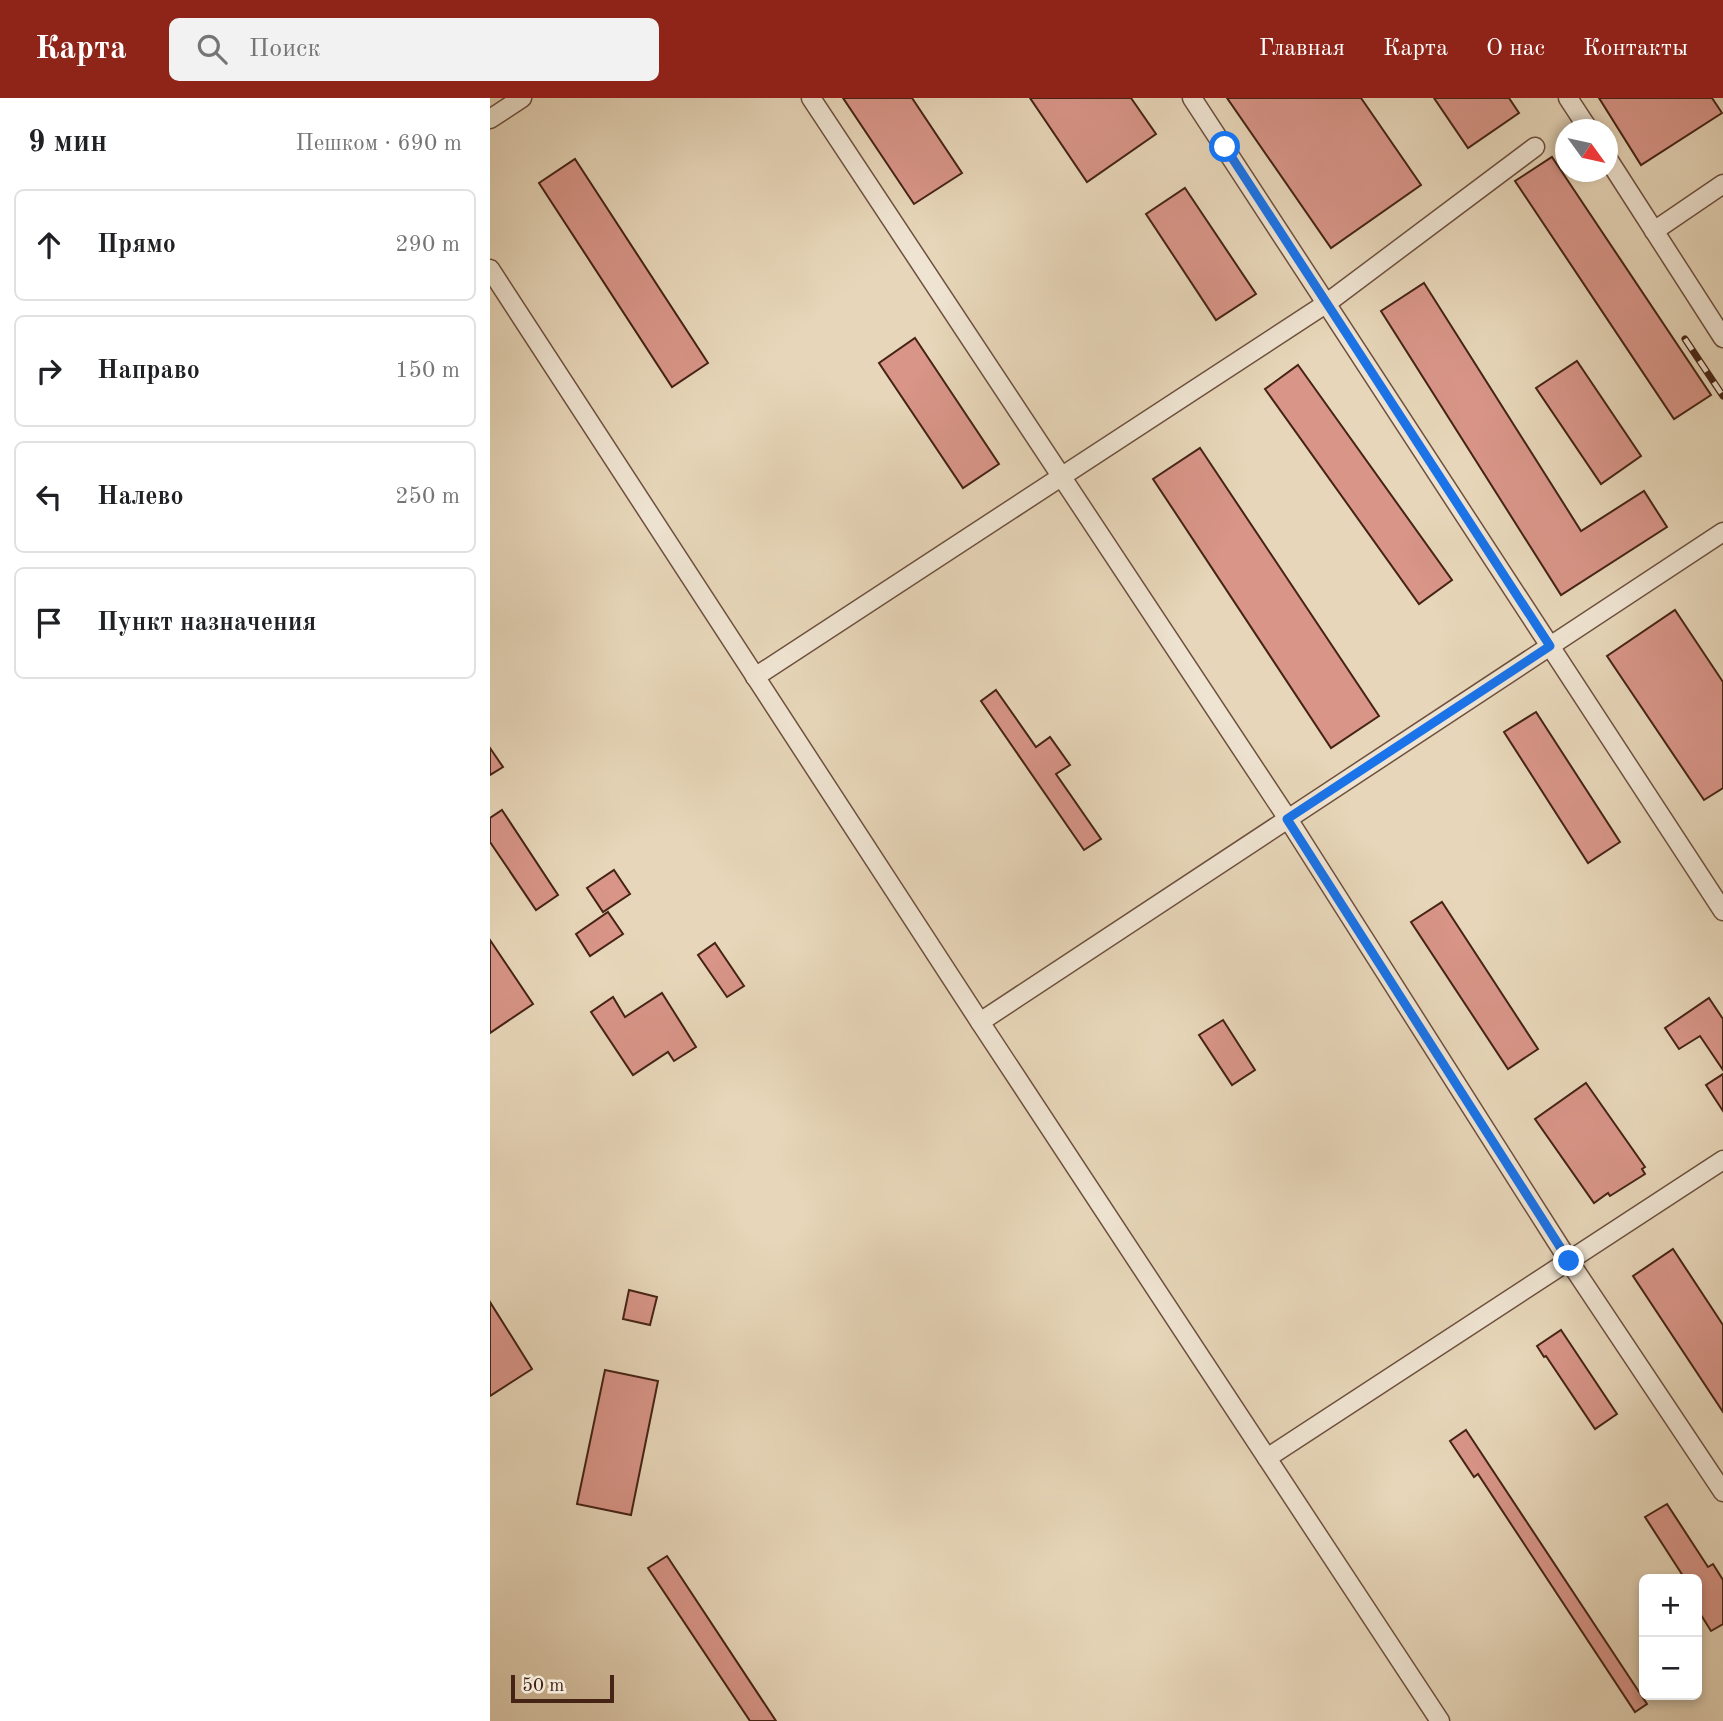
<!DOCTYPE html>
<html lang="ru">
<meta charset="utf-8">
<style>
body{margin:0;font-family:"Old Standard TT",serif;background:#f2f2f2;color:#202124}
.controls{position:absolute;right:21px;bottom:21px;display:grid;overflow:hidden;border-radius:10px;box-shadow:0 4px 10px #0003}
.controls button{width:63px;height:63px;display:grid;place-items:center;padding:0;border:0;border-bottom:2px solid #e0e0e0;background:#fff;color:#202124;font:35px sans-serif}
.compass{position:absolute;left:1065px;top:21px;width:63px;height:63px;border-radius:50%;background:#fff;box-shadow:0 4px 10px #0003;rotate:123deg}
.scale{position:absolute;left:21px;bottom:18px;width:103px;box-sizing:border-box;padding-left:7px;border:4px solid #452315;border-top:0;font-size:19px;line-height:24px;white-space:nowrap;color:#452315;-webkit-text-stroke:5px #efe4d2;paint-order:stroke}
.stop{position:absolute;width:21px;height:21px;margin:-16px;border:5px solid #1a73e8;border-radius:50%;background:#fff}
.stop.end{background:#1a73e8;border-color:#fff;box-shadow:0 2px 7px #0008}
.list{margin:0;padding:0;list-style:none}
h2{display:flex;justify-content:space-between;align-items:center;height:91px;margin:0;padding:0 28px;font-size:30px}
h2 small{font-size:23px;font-weight:400;color:#757577}
.list li{display:grid;grid-template-columns:46px 1fr auto;gap:21px;align-items:center;box-sizing:border-box;height:112px;margin:0 14px 14px;padding:0 14px;border:2px solid #e0e0e0;border-radius:10px}
.list b{display:block;font-size:26px;white-space:nowrap}
.list em{font-size:23px;font-style:normal;color:#757577}
.icon{flex:none;width:38px;height:38px;fill:none;stroke:currentColor;stroke-width:2;stroke-linecap:round;stroke-linejoin:round}
.map{position:relative;flex:none;width:1233px;height:1623px;overflow:hidden}
header{display:flex;align-items:center;gap:42px;box-sizing:border-box;height:98px;padding:0 35px;background:#8f2418;color:#fff}
header strong{font-size:33px}
nav{display:flex;gap:38px;margin-inline-start:auto;font-size:24px}
.search{width:490px;height:63px;background:#f2f2f2;display:flex;align-items:center;gap:18px;box-sizing:border-box;padding:0 24px;border-radius:10px;color:#757577;font-size:26px}
main{display:flex}
aside{flex:1;background:#fff}
.map>svg:first-child{display:block}
.building{fill:#d89588;stroke:#452315;stroke-width:2}
.lines{fill:none;stroke-linecap:round;stroke-linejoin:round}
.minor-casing{stroke:#6e503e;stroke-width:21}
.minor{stroke:#efe4d2;stroke-width:18}
.rail-casing{stroke:#452315;stroke-width:7}
.rail{stroke:#efe4d2;stroke-width:4.5;stroke-dasharray:13;stroke-linecap:butt}
.route{stroke:#1a73e8;stroke-width:9}
</style>
<header>
<strong>Карта</strong>
<div class="search"><svg class="icon" aria-label="search" viewBox="0 0 24 24"><circle cx="10" cy="10" r="6"/><path d="M15 15l6 6"/></svg>Поиск</div>
<nav><a>Главная</a><a>Карта</a><a>О нас</a><a>Контакты</a></nav>
</header>
<main>
<aside>
<h2>9 мин<small>Пешком · 690 m</small></h2>
<ul class="list">
<li><svg class="icon" aria-label="ahead" viewBox="0 0 24 24"><path d="M12 20V5M6 11l6-6 6 6"/></svg><div><b>Прямо</b></div><em>290 m</em></li>
<li><svg class="icon" aria-label="right" viewBox="0 0 24 24"><path d="M7 20v-9h11M14 6l5 5-5 5"/></svg><div><b>Направо</b></div><em>150 m</em></li>
<li><svg class="icon" aria-label="left" viewBox="0 0 24 24"><path d="M17 20v-9H6M10 6l-5 5 5 5"/></svg><div><b>Налево</b></div><em>250 m</em></li>
<li><svg class="icon" aria-label="arrive" viewBox="0 0 24 24"><path d="M6 21V4h12l-3 4 3 4H6"/></svg><div><b>Пункт назначения</b></div></li>
</ul>
</aside>
<div class="map">
<svg width="1233" height="1623" viewBox="0 0 1233 1623">
<rect width="100%" height="100%" fill="#e7d6b9"/>
<filter id="stains"><feTurbulence type="fractalNoise" baseFrequency=".00286" numOctaves="4"/><feColorMatrix values="0 0 0 0 .2 0 0 0 0 .09 0 0 0 0 .02 0 0 0 .5 -.17"/></filter>
<radialGradient id="worn" r=".72"><stop offset=".6" stop-color="#630" stop-opacity="0"/><stop offset="1" stop-color="#630" stop-opacity=".3"/></radialGradient>
<!-- building -->
<g class="building">
<path d="M353 0H422L472 75 424 106Z"/>
<path d="M540 0H641L666 36 597 84Z"/>
<path d="M737 0H871L931 87 841 150Z"/>
<path d="M944 0H1019L1029 15 978 50Z"/>
<path d="M1109 0H1222L1232 15 1151 67Z"/>
<path d="M1062 59 1221 297 1184 321 1025 83Z"/>
<path d="M85 61 218 265 182 289 49 85Z"/>
<path d="M695 90 766 196 726 222 656 116Z"/>
<path d="M934 185 1091 433 1154 393 1177 429 1071 497 891 213Z"/>
<path d="M425 240 509 366 473 390 389 265Z"/>
<path d="M1087 263 1151 358 1111 386 1046 290Z"/>
<path d="M808 267 962 482 929 506 775 291Z"/>
<path d="M710 350 889 618 841 650 663 381Z"/>
<path d="M1185 512 1233 584V690L1214 702 1117 558Z"/>
<path d="M506 592 546 649 560 639 580 667 566 676 611 741 594 752 491 603Z"/>
<path d="M1046 614 1130 744 1098 765 1014 634Z"/>
<path d="M0 650 13 669 0 677Z"/>
<path d="M12 712 68 797 46 812 0 744V720Z"/>
<path d="M124 772 140 796 113 814 97 790Z"/>
<path d="M952 804 1048 951 1018 971 921 824Z"/>
<path d="M118 814 133 836 100 858 86 836Z"/>
<path d="M0 842 43 906 0 935Z"/>
<path d="M225 845 254 888 237 899 208 857Z"/>
<path d="M172 895 206 949 184 963 178 954 143 977 101 914 123 899 135 919Z"/>
<path d="M1219 900 1233 921V972L1210 938 1189 951 1175 930Z"/>
<path d="M733 922 765 972 742 987 709 937Z"/>
<path d="M1233 976V1013L1216 987Z"/>
<path d="M1096 985 1155 1069 1152 1071 1155 1076 1120 1098 1118 1095 1104 1105 1045 1021Z"/>
<path d="M1183 1151 1233 1227V1314L1143 1178Z"/>
<path d="M139 1192 167 1199 160 1227 133 1221Z"/>
<path d="M0 1204 42 1271 0 1298Z"/>
<path d="M1071 1232 1127 1316 1105 1331 1056 1258 1054 1259 1047 1248Z"/>
<path d="M115 1272 168 1283 141 1417 87 1406Z"/>
<path d="M976 1332 1157 1606 1145 1614 988 1376 984 1379 960 1343Z"/>
<path d="M1177 1406 1218 1469 1223 1466 1233 1482V1526L1221 1533 1211 1517 1207 1520V1481H1195L1155 1419Z"/>
<path d="M177 1458 286 1623H260L158 1470Z"/>
</g>
<g class="lines">
<defs>
<g id="minor">
<path d="M321 0 798 721 1079 1163 1233 1394"/>
<path d="M702 0 1233 813"/>
<path d="M1078 0 1099 32"/>
<path d="M0 21 32 0"/>
<path d="M1118 61 1233 240"/>
<path d="M1164 133 1233 86"/>
<path d="M0 171 490 924 950 1623"/>
<path d="M265 579 837 205 1045 49"/>
<path d="M490 924 1233 434"/>
<path d="M777 1360 1233 1062"/>
</g>
</defs>
<!-- minor casing -->
<use href="#minor" class="minor-casing"/>
<!-- minor -->
<use href="#minor" class="minor"/>
<defs>
<path id="rail" d="M1195 241 1233 298"/>
</defs>
<!-- rail casing -->
<use href="#rail" class="rail-casing"/>
<!-- rail -->
<use href="#rail" class="rail"/>
</g>
<g class="lines">
<!-- route -->
<path class="route" d="M735 49 1060 548 797 721 1079 1163"/>
</g>
<rect width="100%" height="100%" filter="url(#stains)"/>
<rect width="100%" height="100%" fill="url(#worn)"/>
</svg>
<div class="controls">
<button>+</button>
<button>−</button>
</div>
<svg class="compass" viewBox="-18 -18 36 36"><path d="M0-13l5 13h-10z" fill="#e53935"/><path d="M0 13l5-13h-10z" fill="#757577"/></svg>
<div class="scale">50 m</div>
<div class="stop" style="left:735px;top:49px"></div>
<div class="stop end" style="left:1079px;top:1163px"></div>
</div>
</main>
